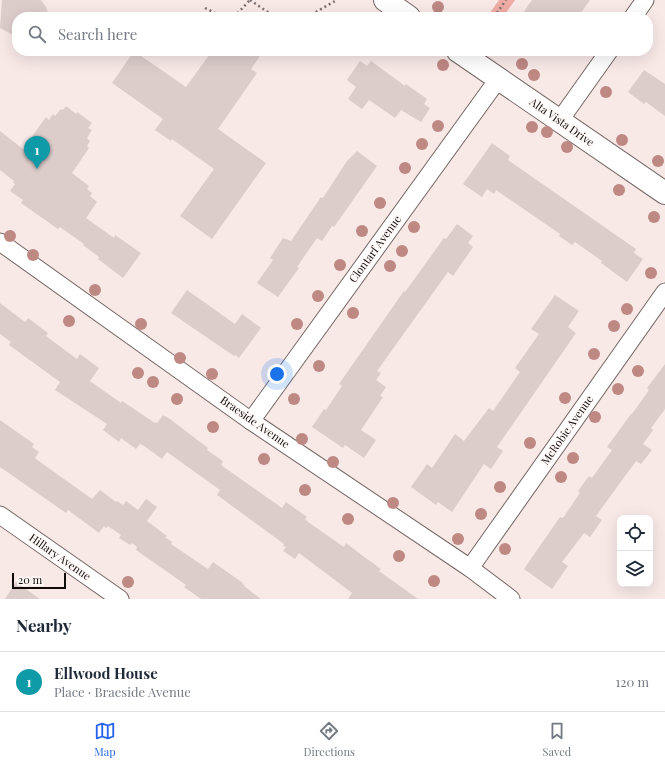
<!DOCTYPE html>
<meta charset="utf-8">
<style>
body{margin:0;font-family:"Playfair Display",serif;background:#f6f6f7;color:#1f2937}
.controls{position:absolute;right:12px;bottom:12px;display:grid;overflow:hidden;border-radius:8px;box-shadow:0 4px 16px #0002}
.controls button{width:36px;height:36px;display:grid;place-items:center;padding:0;border:0;border-bottom:1px solid #e0e1e3;background:#fff;color:#1f2937;font:20px sans-serif}
.scale{position:absolute;left:12px;bottom:10px;width:54px;box-sizing:border-box;padding-left:4px;border:2px solid #100b0b;border-top:0;font-size:11px;line-height:14px;white-space:nowrap;color:#100b0b;-webkit-text-stroke:3px #fff9f8;paint-order:stroke}
.you{position:absolute;left:277px;top:374px;width:14px;height:14px;margin:-10px;border:3px solid #fff;border-radius:50%;background:#1a73e8;box-shadow:0 0 0 6px #1a73e833}
.badge{display:grid;place-items:center;width:26px;height:26px;border-radius:50%;background:#2563eb;color:#fff;font-size:13px;font-weight:700}
.pin{position:absolute;translate:-50% -33px;filter:drop-shadow(0 1px 2px #0008)}
.pin::after{content:'';position:absolute;top:21px;width:14px;height:12px;background:inherit;clip-path:polygon(0 0,100% 0,50% 100%)}
.list{margin:0;padding:0;list-style:none}
h2{display:flex;justify-content:space-between;align-items:center;height:52px;margin:0;padding:0 16px;font-size:17px}
h2 small{font-size:13px;font-weight:400;color:#747a83}
.list li{display:grid;grid-template-columns:26px 1fr auto;gap:12px;align-items:center;box-sizing:border-box;height:60px;padding:0 16px;border-top:1px solid #e0e1e3}
.list b{display:block;font-size:15px;white-space:nowrap}
.list p{margin:0;font-size:13px;white-space:nowrap;color:#747a83}
.list em{font-size:13px;font-style:normal;color:#747a83}
.icon{flex:none;width:22px;height:22px;fill:none;stroke:currentColor;stroke-width:2;stroke-linecap:round;stroke-linejoin:round}
.map{position:relative;flex:none;width:665px;height:599px;overflow:hidden}
.search{position:absolute;background:#fff;box-shadow:0 4px 16px #0002;left:12px;right:12px;top:12px;height:44px;display:flex;align-items:center;gap:10px;box-sizing:border-box;padding:0 14px;border-radius:16px;color:#747a83;font-size:15px}
.sheet{height:112px;background:#fff}
nav{display:flex;justify-content:space-around;align-items:center;box-sizing:border-box;height:56px;border-top:1px solid #e0e1e3;background:#fff;font-size:11px;color:#747a83}
nav a{display:grid;justify-items:center;gap:2px}
nav .on{color:#2563eb}
.map>svg:first-child{display:block}
.green{fill:#f0aca4}
.building{fill:#dccdcb}
.lines{fill:none;stroke-linecap:round;stroke-linejoin:round}
.street-casing{stroke:#736664;stroke-width:19}
.secondary-casing{stroke:#736664;stroke-width:24}
.path{stroke:#7b7271;stroke-width:2.5;stroke-dasharray:2 3;stroke-linecap:butt}
.street{stroke:#fff;stroke-width:17}
.secondary{stroke:#fff;stroke-width:22}
.tree{fill:#be8883}
.labels{text-anchor:middle;stroke-width:3.5;stroke-linejoin:round;paint-order:stroke}
.street-label{font-size:11px;fill:#100b0b;stroke:#fff9f8}
</style>
<div class="map">
<svg width="665" height="599" viewBox="0 0 665 599">
<rect width="100%" height="100%" fill="#f8e9e7"/>
<!-- green -->
<path class="green" d="M499 0H515L503 17H487Z"/>
<!-- building -->
<g class="building">
<path d="M2 0H41L46 7 49 17H17V37L0 28Z"/>
<path d="M532 0H590L578 17H520Z"/>
<path d="M134 51 186 87 212 51H253L260 56 251 69 257 73 218 129 266 163 212 239 180 216 214 169 172 139 171 141 155 130 163 119 112 83Z"/>
<path d="M360 61 367 66 371 61 405 86 406 84 427 99 424 104 430 108 421 122 401 110 395 118 369 100 362 109 348 99 356 87 347 80Z"/>
<path d="M644 70 665 84V116L646 102 644 104 628 92Z"/>
<path d="M66 106 76 114 77 112 92 123 88 128 92 130 87 138 90 141 87 146 89 148 72 173 89 186 87 189 92 193 90 196 97 202 86 218 114 238 115 235 141 253 123 278 98 259 99 257 83 245 84 244 60 227 58 229 21 203 23 200 10 191 15 184 13 183 14 181 0 170V131L23 149 46 117 49 120 53 114 55 116 61 109 63 110Z"/>
<path d="M492 143 510 156 508 160 636 249 634 253 643 259 627 282 601 263 602 261 575 242 572 245 559 236 560 234 496 190 494 194 487 189 482 197 463 184Z"/>
<path d="M357 151 377 166 334 227 332 226 322 241 317 238 297 267 299 268 278 297 257 283 273 260 270 258 283 238 291 241 321 197 323 198 347 161Z"/>
<path d="M457 224 473 236 468 243 473 247 453 276 448 272 377 371 381 373 376 380 386 387 380 396 383 397 361 430 376 440 364 458 345 445 343 448 312 427 324 409 326 410 342 386 339 384 404 291 405 292 444 238 446 239Z"/>
<path d="M187 290 235 324 242 314 261 328 239 358 235 355 234 356 171 313Z"/>
<path d="M555 295 579 311 568 327 576 333 497 447 503 451 491 469 484 464 452 512 438 502 436 505 411 487 427 464 432 468 455 434 464 441 489 408 493 411 520 372 515 368 539 334 531 329Z"/>
<path d="M0 303 25 322 28 318 48 333 46 336 77 359 80 354 99 368 90 381 121 403 122 401 155 423V422L157 423 163 415 170 419 208 448 207 450 223 461 221 465 282 508 286 502 307 517 305 519 308 522 344 547 346 543 359 553 381 569 379 571 418 599H348L352 593 299 553 295 559 283 551 286 547 283 546 284 544 217 495 220 490 167 452 162 459 144 446 140 444 136 449 121 438 119 442 103 430 107 424 55 390 60 382 9 345 11 342 0 334Z"/>
<path d="M665 364V409L651 428 653 430 643 444 652 450 641 464 636 461 596 516 602 520 590 537 584 533 562 562 568 566 552 589 524 569 560 517 563 518 580 493 578 491 589 476 592 478 612 450 607 447 631 414H632L649 390 647 388Z"/>
<path d="M0 420 34 444 32 447 39 452 35 458 36 459 92 499 100 490 116 502 117 501 123 505 126 501 138 510 146 499 157 507 147 521 167 536 165 537 172 542 171 544 208 569 213 562 243 583 242 584 245 585 244 586 261 599H201L184 587 186 585 136 550 137 547 132 543 130 545 119 538 121 535 108 526 106 528 104 526 99 533 68 510 66 513 0 467Z"/>
<path d="M16 582 40 599H5Z"/>
</g>
<g class="lines">
<defs>
<g id="street">
<path d="M633 17 645 0"/>
<path d="M560 120 609 51"/>
<path d="M0 242 251 421 470 568 511 599"/>
<path d="M251 421 499 78"/>
<path d="M0 515 120 599"/>
<path d="M470 568 665 292"/>
</g>
<g id="secondary">
<path d="M385 0 409 17"/>
<path d="M458 51 665 193"/>
</g>
</defs>
<!-- street casing -->
<use href="#street" class="street-casing"/>
<!-- secondary casing -->
<use href="#secondary" class="secondary-casing"/>
<!-- path -->
<g class="path">
<path d="M250 0 275 17"/>
<path d="M205 8 223 17"/>
<path d="M234 17 250 0"/>
<path d="M307 17 337 0"/>
<path d="M494 17 506 0"/>
</g>
<!-- street -->
<use href="#street" class="street"/>
<!-- secondary -->
<use href="#secondary" class="secondary"/>
</g>
<!-- trees -->
<g class="tree">
<circle cx="438" cy="7" r="6"/>
<circle cx="522" cy="64" r="6"/>
<circle cx="443" cy="65" r="6"/>
<circle cx="534" cy="75" r="6"/>
<circle cx="606" cy="92" r="6"/>
<circle cx="438" cy="126" r="6"/>
<circle cx="532" cy="127" r="6"/>
<circle cx="547" cy="132" r="6"/>
<circle cx="622" cy="140" r="6"/>
<circle cx="422" cy="144" r="6"/>
<circle cx="567" cy="147" r="6"/>
<circle cx="658" cy="161" r="6"/>
<circle cx="405" cy="168" r="6"/>
<circle cx="619" cy="190" r="6"/>
<circle cx="380" cy="203" r="6"/>
<circle cx="654" cy="217" r="6"/>
<circle cx="414" cy="227" r="6"/>
<circle cx="362" cy="231" r="6"/>
<circle cx="10" cy="236" r="6"/>
<circle cx="402" cy="251" r="6"/>
<circle cx="33" cy="255" r="6"/>
<circle cx="340" cy="265" r="6"/>
<circle cx="390" cy="266" r="6"/>
<circle cx="651" cy="273" r="6"/>
<circle cx="95" cy="290" r="6"/>
<circle cx="318" cy="296" r="6"/>
<circle cx="627" cy="309" r="6"/>
<circle cx="353" cy="313" r="6"/>
<circle cx="69" cy="321" r="6"/>
<circle cx="141" cy="324" r="6"/>
<circle cx="297" cy="324" r="6"/>
<circle cx="614" cy="326" r="6"/>
<circle cx="594" cy="354" r="6"/>
<circle cx="180" cy="358" r="6"/>
<circle cx="319" cy="366" r="6"/>
<circle cx="638" cy="371" r="6"/>
<circle cx="138" cy="373" r="6"/>
<circle cx="212" cy="374" r="6"/>
<circle cx="153" cy="382" r="6"/>
<circle cx="618" cy="389" r="6"/>
<circle cx="565" cy="398" r="6"/>
<circle cx="177" cy="399" r="6"/>
<circle cx="294" cy="399" r="6"/>
<circle cx="595" cy="417" r="6"/>
<circle cx="213" cy="427" r="6"/>
<circle cx="302" cy="439" r="6"/>
<circle cx="530" cy="443" r="6"/>
<circle cx="573" cy="458" r="6"/>
<circle cx="264" cy="459" r="6"/>
<circle cx="333" cy="462" r="6"/>
<circle cx="561" cy="477" r="6"/>
<circle cx="500" cy="487" r="6"/>
<circle cx="305" cy="490" r="6"/>
<circle cx="393" cy="503" r="6"/>
<circle cx="481" cy="514" r="6"/>
<circle cx="348" cy="519" r="6"/>
<circle cx="458" cy="539" r="6"/>
<circle cx="505" cy="549" r="6"/>
<circle cx="399" cy="556" r="6"/>
<circle cx="434" cy="581" r="6"/>
<circle cx="128" cy="582" r="6"/>
</g>
<g class="labels">
<!-- street labels -->
<g class="street-label">
<text transform="translate(562 122) rotate(35)" y="4">Alta Vista Drive</text>
<text transform="translate(375 249) rotate(-54)" y="4">Clontarf Avenue</text>
<text transform="translate(255 422) rotate(35)" y="4">Braeside Avenue</text>
<text transform="translate(567 430) rotate(-55)" y="4">McRobie Avenue</text>
<text transform="translate(60 557) rotate(35)" y="4">Hillary Avenue</text>
</g>
</g>
</svg>
<div class="controls">
<button><svg class="icon" aria-label="locate" viewBox="0 0 24 24"><circle cx="12" cy="12" r="6"/><path d="M12 2v4M12 18v4M2 12h4M18 12h4"/></svg></button>
<button><svg class="icon" aria-label="layers" viewBox="0 0 24 24"><path d="M12 4l9 5-9 5-9-5zM3 14l9 5 9-5"/></svg></button>
</div>
<div class="scale">20 m</div>
<div class="you"></div>
<div class="pin badge" style="left:37px;top:169px;background:#0f9aa8">1</div>
<div class="search"><svg class="icon" aria-label="search" viewBox="0 0 24 24"><circle cx="10" cy="10" r="6"/><path d="M15 15l6 6"/></svg>Search here</div>
</div>
<section class="sheet">
<h2>Nearby<small></small></h2>
<ul class="list">
<li><span class="badge" style="background:#0f9aa8">1</span><div><b>Ellwood House</b><p>Place · Braeside Avenue</p></div><em>120 m</em></li>
</ul>
</section>
<nav>
<a class="on"><svg class="icon" aria-label="map" viewBox="0 0 24 24"><path d="M3 6l6-2 6 2 6-2v14l-6 2-6-2-6 2zM9 4v14M15 6v14"/></svg>Map</a>
<a><svg class="icon" aria-label="directions" viewBox="0 0 24 24"><path d="M12 3l9 9-9 9-9-9zM9 14v-3h6M13 9l2 2-2 2"/></svg>Directions</a>
<a><svg class="icon" aria-label="saved" viewBox="0 0 24 24"><path d="M7 4h10v16l-5-4-5 4z"/></svg>Saved</a>
</nav>
